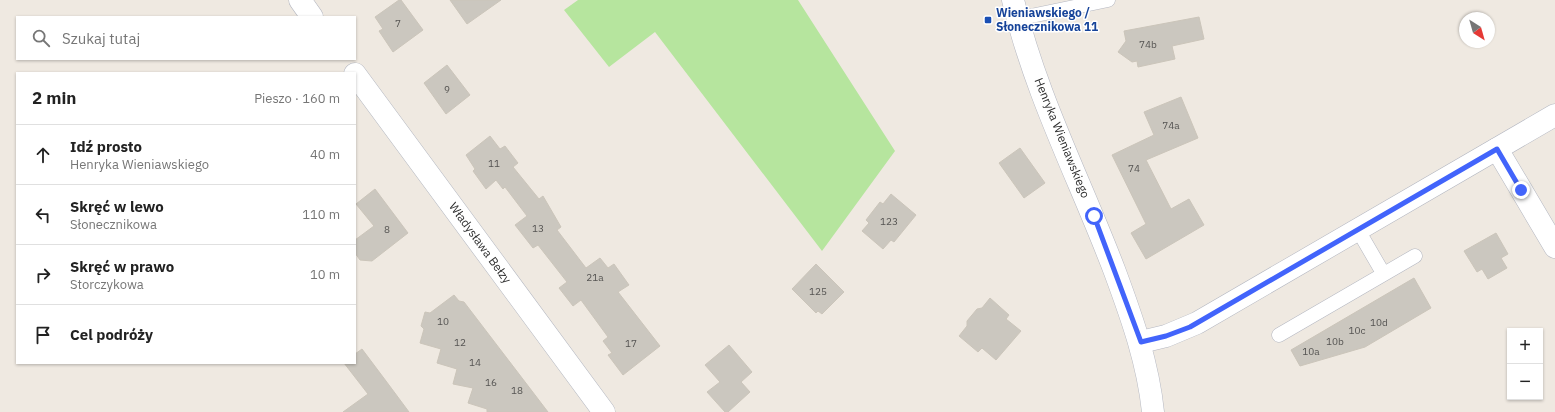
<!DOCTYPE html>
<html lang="pl">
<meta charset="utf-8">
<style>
body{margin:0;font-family:"IBM Plex Sans",sans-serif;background:#f2f2f2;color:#222}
.controls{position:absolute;right:12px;bottom:12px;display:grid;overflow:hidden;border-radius:0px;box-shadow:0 1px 3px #0004}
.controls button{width:36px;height:36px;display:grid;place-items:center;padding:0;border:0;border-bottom:1px solid #e0e0e0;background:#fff;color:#222;font:20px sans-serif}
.compass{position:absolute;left:1459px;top:12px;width:36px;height:36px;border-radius:50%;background:#fff;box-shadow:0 1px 3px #0004;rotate:143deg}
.stop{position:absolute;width:12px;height:12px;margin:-9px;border:3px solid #4264fb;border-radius:50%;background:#fff}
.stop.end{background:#4264fb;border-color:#fff;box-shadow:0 1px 4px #0008}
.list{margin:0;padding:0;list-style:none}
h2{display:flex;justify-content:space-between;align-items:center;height:52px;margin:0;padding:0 16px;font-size:17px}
h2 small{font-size:13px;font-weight:400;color:#767676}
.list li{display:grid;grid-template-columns:26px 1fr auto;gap:12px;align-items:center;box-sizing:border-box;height:60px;padding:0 16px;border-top:1px solid #e0e0e0}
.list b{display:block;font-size:15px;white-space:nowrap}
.list p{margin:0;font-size:13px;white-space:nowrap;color:#767676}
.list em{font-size:13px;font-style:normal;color:#767676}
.icon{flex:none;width:22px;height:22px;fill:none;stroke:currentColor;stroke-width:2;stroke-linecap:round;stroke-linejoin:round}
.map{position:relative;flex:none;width:1555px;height:412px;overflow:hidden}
.search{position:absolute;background:#fff;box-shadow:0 1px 3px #0004;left:16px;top:16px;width:340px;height:44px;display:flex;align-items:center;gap:10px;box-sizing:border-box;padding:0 14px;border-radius:0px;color:#767676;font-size:15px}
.panel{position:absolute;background:#fff;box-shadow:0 1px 3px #0004;left:16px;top:72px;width:340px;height:292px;border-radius:0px}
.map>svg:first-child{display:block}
.green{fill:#b6e59e}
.building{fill:#cbc7bf;stroke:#cbc5ba}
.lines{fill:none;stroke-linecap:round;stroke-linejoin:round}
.service-casing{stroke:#b4b7c1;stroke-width:15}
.minor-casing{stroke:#b4b7c1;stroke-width:23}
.tertiary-casing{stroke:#b4b7c1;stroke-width:23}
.service{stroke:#fff;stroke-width:14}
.minor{stroke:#fff;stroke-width:22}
.tertiary{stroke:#fff;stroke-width:22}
.route{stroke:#4264fb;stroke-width:5}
.transit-dot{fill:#1a4fb4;stroke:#fff;stroke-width:1.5}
.labels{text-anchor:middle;stroke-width:3;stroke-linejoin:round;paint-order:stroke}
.number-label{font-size:10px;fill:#555452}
.transit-label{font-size:12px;font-weight:bold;fill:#164399;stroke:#fff;text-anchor:start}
.street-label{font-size:12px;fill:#2e2e2e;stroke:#fff}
</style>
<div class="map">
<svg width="1555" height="412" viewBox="0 0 1555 412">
<rect width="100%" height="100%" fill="#efe9e1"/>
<!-- green -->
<path class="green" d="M578 0H798L895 151 822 251 655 32 609 67 564 10Z"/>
<!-- building -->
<g class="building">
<path d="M399 0H401L423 30 393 52 379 31 383 29 375 17Z"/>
<path d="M450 0H501L467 24Z"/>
<path d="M1199 17 1204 39 1172 46 1175 59 1138 67 1137 61 1132 62 1118 52 1126 41 1124 31Z"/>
<path d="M447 65 470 95 446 114 424 83Z"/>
<path d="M1181 97 1198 138 1146 160 1171 209 1189 199 1204 225 1146 259 1131 233 1146 224 1112 155 1154 135 1144 112Z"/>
<path d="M490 136 500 149 505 146 518 163 513 167 539 199 543 196 561 227 557 230 586 268 600 258 608 268 614 264 629 285 618 292 660 346 623 375 608 355 612 353 603 341 608 337 581 300 573 306 559 288 567 282 538 245 533 248 515 225 527 216 505 187 503 189 496 180 486 189 473 171 475 169 466 155Z"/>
<path d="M1020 148 1045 183 1024 198 999 163Z"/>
<path d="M375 189 408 233 372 261 360 260 355 253V240L374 226 356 204Z"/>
<path d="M891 194 916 215 894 242 891 240 883 249 862 231 869 223 866 220 880 202 883 204Z"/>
<path d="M1496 233 1508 254 1501 258 1507 268 1488 279 1482 269 1477 272 1464 251Z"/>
<path d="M816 264 844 292 822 314 818 311 816 313 792 289Z"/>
<path d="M1414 278 1431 308 1365 347 1300 366 1291 350Z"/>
<path d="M454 295 459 301 464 302 548 412H487V409L468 403 473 388 453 384 457 369 437 363 441 349 420 343 424 329 421 326 425 312 430 313Z"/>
<path d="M990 298 1009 315 1006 319 1021 331 996 360 982 348 978 352 959 336 967 326V321L977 309 982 308Z"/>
<path d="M729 345 752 372 741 382 750 392 728 412H725L707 392 720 382 705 365Z"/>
<path d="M362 349 386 381 409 412H343L368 394 344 363H355V354Z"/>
</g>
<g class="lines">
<defs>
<g id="service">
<path d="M1017 19 1108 0"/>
<path d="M1358 230 1383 273"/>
<path d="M1279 335 1415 256"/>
</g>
<g id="minor">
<path d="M300 0 312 17"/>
<path d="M355 74 604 412"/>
<path d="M1497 149 1555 247"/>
<path d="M1141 342 1166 336 1197 323 1555 115"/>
</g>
<path id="tertiary" d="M1013 0C1035 94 1081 182 1115 272 1132 318 1148 363 1153 412"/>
</defs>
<!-- service casing -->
<use href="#service" class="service-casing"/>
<!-- minor casing -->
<use href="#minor" class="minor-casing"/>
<!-- tertiary casing -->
<use href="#tertiary" class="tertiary-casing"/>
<!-- service -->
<use href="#service" class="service"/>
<!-- minor -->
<use href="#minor" class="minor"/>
<!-- tertiary -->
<use href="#tertiary" class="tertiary"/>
</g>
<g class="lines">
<!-- route -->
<path class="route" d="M1094 216 1141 342 1166 336 1190 327 1497 149 1521 190"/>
</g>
<!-- markers -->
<rect class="transit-dot" x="984" y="16" width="8" height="8" rx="2"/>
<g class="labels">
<!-- number labels -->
<g class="number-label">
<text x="398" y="27">7</text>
<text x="1148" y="48">74b</text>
<text x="447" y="93">9</text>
<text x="1171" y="129">74a</text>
<text x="494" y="167">11</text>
<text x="1134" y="172">74</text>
<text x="889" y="225">123</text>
<text x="538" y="232">13</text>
<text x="387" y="233">8</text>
<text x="595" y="281">21a</text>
<text x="818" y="295">125</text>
<text x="443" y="325">10</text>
<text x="1379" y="326">10d</text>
<text x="1357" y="334">10c</text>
<text x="1335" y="345">10b</text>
<text x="460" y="346">12</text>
<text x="631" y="347">17</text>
<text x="1311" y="355">10a</text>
<text x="475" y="366">14</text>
<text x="491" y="386">16</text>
<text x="517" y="394">18</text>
</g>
<!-- transit labels -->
<g class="transit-label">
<text x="996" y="17">Wieniawskiego /<tspan x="996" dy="14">Słonecznikowa 11</tspan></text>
</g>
<!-- street labels -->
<g class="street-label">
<text transform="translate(1062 138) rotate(68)" y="4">Henryka Wieniawskiego</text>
<text transform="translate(480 243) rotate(54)" y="4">Władysława Bełzy</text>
</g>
</g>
</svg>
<div class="controls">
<button>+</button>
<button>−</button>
</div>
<svg class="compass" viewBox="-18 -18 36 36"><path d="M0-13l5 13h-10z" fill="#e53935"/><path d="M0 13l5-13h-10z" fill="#767676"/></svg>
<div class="stop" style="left:1094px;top:216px"></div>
<div class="stop end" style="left:1521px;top:190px"></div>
<div class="search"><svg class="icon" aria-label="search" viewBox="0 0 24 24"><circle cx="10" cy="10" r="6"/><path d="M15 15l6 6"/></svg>Szukaj tutaj</div>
<section class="panel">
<h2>2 min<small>Pieszo · 160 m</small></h2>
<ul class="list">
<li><svg class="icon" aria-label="ahead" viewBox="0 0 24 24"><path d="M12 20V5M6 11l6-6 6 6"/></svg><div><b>Idź prosto</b><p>Henryka Wieniawskiego</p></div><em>40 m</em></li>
<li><svg class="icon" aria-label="left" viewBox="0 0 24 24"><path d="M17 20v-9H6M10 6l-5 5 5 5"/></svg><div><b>Skręć w lewo</b><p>Słonecznikowa</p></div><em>110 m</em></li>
<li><svg class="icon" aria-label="right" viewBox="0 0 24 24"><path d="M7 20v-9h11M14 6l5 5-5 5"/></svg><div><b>Skręć w prawo</b><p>Storczykowa</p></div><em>10 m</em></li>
<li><svg class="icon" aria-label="arrive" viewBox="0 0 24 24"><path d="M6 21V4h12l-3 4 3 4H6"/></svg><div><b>Cel podróży</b></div></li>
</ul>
</section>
</div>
